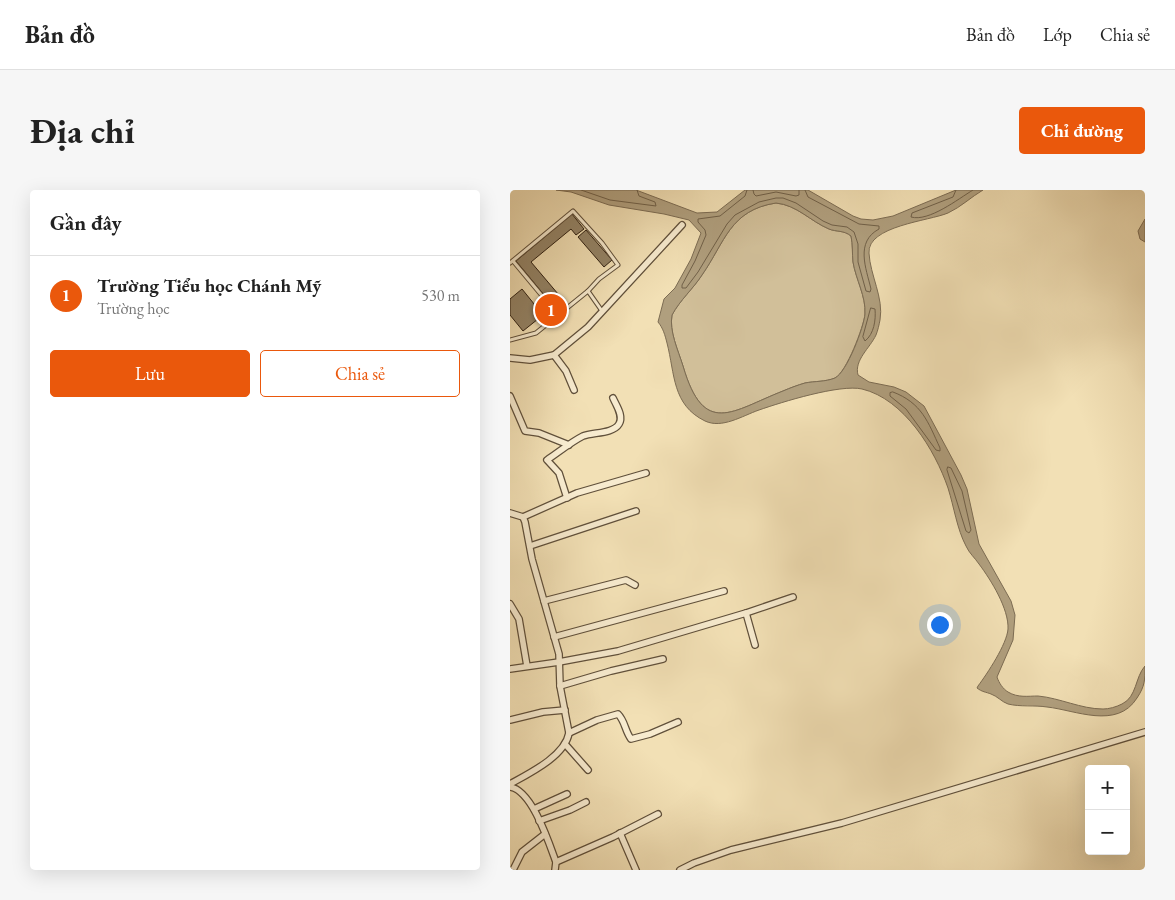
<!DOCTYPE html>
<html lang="vi">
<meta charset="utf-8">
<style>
body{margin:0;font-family:"EB Garamond",serif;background:#f6f6f6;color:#222}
.controls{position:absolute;right:15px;bottom:15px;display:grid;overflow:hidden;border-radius:5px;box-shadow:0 5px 20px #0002}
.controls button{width:45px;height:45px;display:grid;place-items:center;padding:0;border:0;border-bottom:1px solid #e0e0e0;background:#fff;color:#222;font:25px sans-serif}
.you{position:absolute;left:429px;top:434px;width:18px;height:18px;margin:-12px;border:4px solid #fff;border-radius:50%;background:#1a73e8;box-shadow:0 0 0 8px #1a73e833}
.badge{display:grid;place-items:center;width:32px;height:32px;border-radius:50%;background:#ea580c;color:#fff;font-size:16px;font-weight:700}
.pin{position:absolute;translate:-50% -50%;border:2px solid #fff;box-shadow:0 1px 5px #0006}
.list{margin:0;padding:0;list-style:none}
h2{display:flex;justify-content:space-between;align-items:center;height:65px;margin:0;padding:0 20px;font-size:21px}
h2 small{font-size:16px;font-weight:400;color:#767676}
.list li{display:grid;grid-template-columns:32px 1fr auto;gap:15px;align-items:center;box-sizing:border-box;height:80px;padding:0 20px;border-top:1px solid #e0e0e0}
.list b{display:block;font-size:19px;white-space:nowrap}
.list p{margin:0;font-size:16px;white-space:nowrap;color:#767676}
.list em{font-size:16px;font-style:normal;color:#767676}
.actions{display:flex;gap:10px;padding:15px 20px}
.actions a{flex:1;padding:11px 0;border:1px solid #ea580c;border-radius:5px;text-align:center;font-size:18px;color:#ea580c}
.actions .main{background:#ea580c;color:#fff}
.map{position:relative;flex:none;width:635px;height:680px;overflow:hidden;border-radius:5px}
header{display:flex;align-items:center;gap:30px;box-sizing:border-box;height:70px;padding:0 25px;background:#fff;border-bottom:1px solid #e0e0e0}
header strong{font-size:24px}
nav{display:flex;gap:28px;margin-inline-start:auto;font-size:18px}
.intro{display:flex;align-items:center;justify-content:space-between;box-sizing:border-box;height:120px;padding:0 30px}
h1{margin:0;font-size:35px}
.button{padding:12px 22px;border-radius:5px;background:#ea580c;color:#fff;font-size:18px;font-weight:700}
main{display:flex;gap:30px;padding:0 30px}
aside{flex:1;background:#fff;border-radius:5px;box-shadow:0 5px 20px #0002}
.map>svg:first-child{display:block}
.green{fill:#d1bf99;stroke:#807056}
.water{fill:#b09f7e;stroke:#7c6c53;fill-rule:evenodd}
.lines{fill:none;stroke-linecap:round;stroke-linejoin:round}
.shore{stroke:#706048;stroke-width:1}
.building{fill:#948467;stroke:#2f2012}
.lane-casing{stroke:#60503b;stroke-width:5}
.street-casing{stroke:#60503b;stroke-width:8}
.lane{stroke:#f7ebcf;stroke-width:3}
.street{stroke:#f7ebcf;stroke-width:5.5}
</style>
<header>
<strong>Bản đồ</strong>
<nav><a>Bản đồ</a><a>Lớp</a><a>Chia sẻ</a></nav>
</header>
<div class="intro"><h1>Địa chỉ</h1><a class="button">Chỉ đường</a></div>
<main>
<aside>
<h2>Gần đây<small></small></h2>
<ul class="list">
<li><span class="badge">1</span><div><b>Trường Tiểu học Chánh Mỹ</b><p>Trường học</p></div><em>530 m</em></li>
</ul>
<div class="actions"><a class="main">Lưu</a><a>Chia sẻ</a></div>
</aside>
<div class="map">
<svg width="635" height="680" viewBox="0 0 635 680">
<rect width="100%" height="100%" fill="#f2e0b5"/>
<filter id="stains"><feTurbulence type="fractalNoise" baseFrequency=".004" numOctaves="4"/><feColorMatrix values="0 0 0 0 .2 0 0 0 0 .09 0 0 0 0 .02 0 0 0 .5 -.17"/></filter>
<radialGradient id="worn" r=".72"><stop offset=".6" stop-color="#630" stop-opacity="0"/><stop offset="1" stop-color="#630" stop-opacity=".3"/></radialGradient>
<!-- green -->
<path class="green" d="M266 13C287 15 300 31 319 39 326 42 334 40 341 46 343 55 342 63 343 72 346 90 356 106 355 124 354 136 336 183 325 188 315 192 305 191 295 193 288 195 280 198 273 201 222 221 194 248 173 176 168 160 159 141 162 125 170 110 183 99 192 85 215 52 220 20 266 13Z"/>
<!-- water -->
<g class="water">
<path d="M46 0H126L187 23 207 22 235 0H298L343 26 351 29 363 30 383 26 446 0H473C461 7 451 17 438 23 419 31 357 36 359 63 360 85 374 108 370 130 369 135 368 140 366 145 360 158 344 170 348 185L359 192 384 197 396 202 414 216 451 285 457 299 469 354 501 411 505 425 503 450 487 487C489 493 493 499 498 502 508 508 518 506 528 506 550 508 571 519 593 519 599 519 606 517 612 514 627 507 625 487 635 476 635 490 635 496 627 508 607 540 565 520 537 517 524 515 510 517 498 514 492 512 487 506 481 504 476 502 472 502 467 498L468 496C477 484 497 454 498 439 499 419 481 390 469 374 465 368 459 363 456 356 447 339 444 317 438 298 425 260 394 209 352 199 330 194 272 212 249 220 232 226 212 239 195 231 162 215 165 184 157 153 155 145 153 138 148 132L154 109 165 98 181 69 191 43 179 30 154 24 99 15 61 2ZM266 13C287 15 300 31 319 39 326 42 334 40 341 46 343 55 342 63 343 72 346 90 356 106 355 124 354 137 337 182 325 188 315 192 305 191 295 193 288 195 280 198 273 201 222 221 194 248 173 176 168 160 159 141 162 125 170 110 183 99 192 85 215 52 220 20 266 13Z"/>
<path d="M635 29V52L630 49 628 41Z"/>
</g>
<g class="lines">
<!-- shore -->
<g class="shore">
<path d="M71 0 100 10 146 16 145 12 129 6 127 0"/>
<path d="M237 0 235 6 210 26 188 29V32L195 40 196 45 185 71 172 95V98H176L188 82 217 34 225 25 249 12 266 8H273L286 13 313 31 322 35 337 37 344 42 348 54V72L356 101 360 102 361 99C356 78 345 52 369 39V36L349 34 298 7 295 0"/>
<path d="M243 0 244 4 246 6 266 2 286 6 289 5V0"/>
<path d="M446 0 443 7 402 23 401 27C419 32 448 9 463 0"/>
<path d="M361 118 365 119C366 130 364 144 355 151L353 147Z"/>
<path d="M383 202C412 213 418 232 430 258V261L426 260 396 219 380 206V203Z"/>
<path d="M438 277 441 278 452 301 461 340 459 343 456 341 437 280Z"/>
</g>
</g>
<!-- building -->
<g class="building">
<path d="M62 24 74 39 66 45 61 39 21 72 54 111 45 118 6 71Z"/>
<path d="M76 40 102 70 94 77 68 47Z"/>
<path d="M12 99 33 125 13 141 0 125V109Z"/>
</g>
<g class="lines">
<defs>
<g id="lane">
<path d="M3 71 48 125"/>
<path d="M0 73 63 21 92 53 108 75 89 89 78 101"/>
<path d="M0 150 26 143 78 101 92 121"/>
</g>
<g id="street">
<path d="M44 165 56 181 64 200"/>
<path d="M0 168 20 170 44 165 78 137 172 35"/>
<path d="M0 206 15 241 29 243 59 255"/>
<path d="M57 308 49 283 37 270C49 262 61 252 73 246 83 242 103 244 109 234 114 226 106 215 103 208"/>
<path d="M0 323 13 327 15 332 22 369 49 464 50 496 59 543C55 566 20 583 0 594"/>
<path d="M13 327 67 303 136 283"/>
<path d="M20 356 126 321"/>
<path d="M34 411 116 390 125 395"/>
<path d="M0 414 9 429 17 476"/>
<path d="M236 423 283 407"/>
<path d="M44 447 214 401"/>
<path d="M0 479 49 472 108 461 236 423 245 455"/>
<path d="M50 496 101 481 153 469"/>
<path d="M0 530 33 522 55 520"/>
<path d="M59 543 87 530 108 524C115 531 115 541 121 549L140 544 168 532"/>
<path d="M55 554 78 580"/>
<path d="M0 597C22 600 39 653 46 672L45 680"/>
<path d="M24 619 57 604"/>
<path d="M29 631 60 620 76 612"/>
<path d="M110 643 126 680"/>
<path d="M46 672 103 647 148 624"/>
<path d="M3 680 12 662 35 644"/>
<path d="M170 680 184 673 221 660 332 633 635 542"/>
</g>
</defs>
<!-- lane casing -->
<use href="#lane" class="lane-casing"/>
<!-- street casing -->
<use href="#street" class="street-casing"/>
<!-- lane -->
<use href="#lane" class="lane"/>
<!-- street -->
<use href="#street" class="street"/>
</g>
<rect width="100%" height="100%" filter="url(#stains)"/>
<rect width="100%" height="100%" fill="url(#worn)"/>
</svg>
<div class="controls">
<button>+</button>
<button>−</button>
</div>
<div class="you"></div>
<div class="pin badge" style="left:41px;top:120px">1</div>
</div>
</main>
